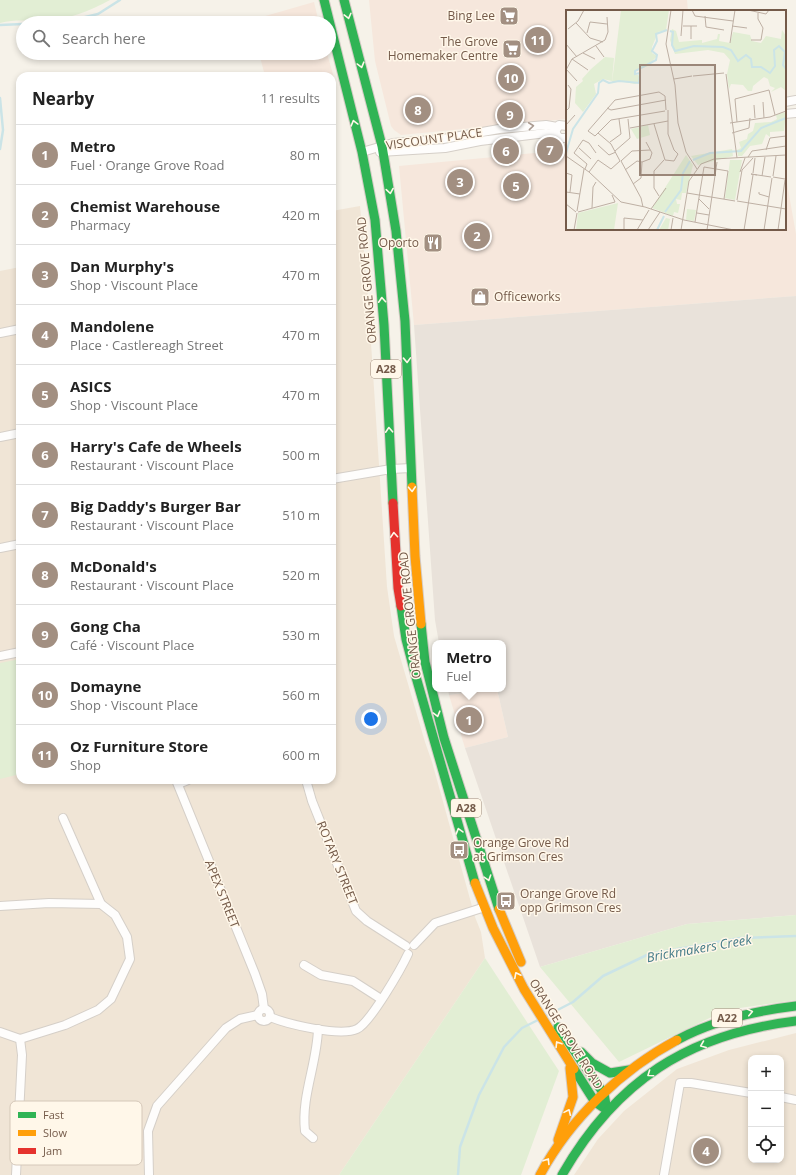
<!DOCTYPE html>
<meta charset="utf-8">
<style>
body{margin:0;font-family:"Open Sans",sans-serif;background:#f2f2f2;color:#222}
.controls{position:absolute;right:12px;bottom:12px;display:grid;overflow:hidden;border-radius:8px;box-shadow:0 2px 6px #0003}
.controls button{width:36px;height:36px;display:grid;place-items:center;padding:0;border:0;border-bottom:1px solid #e0e0e0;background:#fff;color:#222;font:20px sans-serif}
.you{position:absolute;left:371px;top:719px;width:14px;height:14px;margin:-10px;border:3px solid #fff;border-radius:50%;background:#1a73e8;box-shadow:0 0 0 6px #1a73e833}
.badge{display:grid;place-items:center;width:26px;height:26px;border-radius:50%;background:#a28f81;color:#fff;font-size:13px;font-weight:700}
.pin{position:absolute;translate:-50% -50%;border:2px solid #fff;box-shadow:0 1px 4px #0006}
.popup{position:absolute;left:432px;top:640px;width:74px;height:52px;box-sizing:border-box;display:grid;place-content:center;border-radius:8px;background:#fff;filter:drop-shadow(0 1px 3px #0005);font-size:13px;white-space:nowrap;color:#767676}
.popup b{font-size:15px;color:#222}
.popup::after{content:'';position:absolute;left:50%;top:100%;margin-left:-8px;border:8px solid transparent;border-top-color:#fff}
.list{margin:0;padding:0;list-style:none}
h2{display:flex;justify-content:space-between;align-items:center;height:52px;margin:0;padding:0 16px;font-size:17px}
h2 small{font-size:13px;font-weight:400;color:#767676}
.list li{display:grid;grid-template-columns:26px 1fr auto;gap:12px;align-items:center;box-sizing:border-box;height:60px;padding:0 16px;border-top:1px solid #e0e0e0}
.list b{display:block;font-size:15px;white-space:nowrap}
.list p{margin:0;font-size:13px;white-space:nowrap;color:#767676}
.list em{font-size:13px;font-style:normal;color:#767676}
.icon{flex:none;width:22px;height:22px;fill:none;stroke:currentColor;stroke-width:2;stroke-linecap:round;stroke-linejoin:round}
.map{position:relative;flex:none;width:796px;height:1175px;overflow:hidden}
.search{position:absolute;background:#fff;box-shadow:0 2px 6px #0003;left:16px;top:16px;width:320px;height:44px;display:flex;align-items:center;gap:10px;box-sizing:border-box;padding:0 14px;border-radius:22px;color:#767676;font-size:15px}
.panel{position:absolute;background:#fff;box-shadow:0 2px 6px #0003;left:16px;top:72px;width:320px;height:712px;border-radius:12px}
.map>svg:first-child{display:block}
.residential{fill:#f0e5d6;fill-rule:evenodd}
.commercial{fill:#f6e7dc}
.industrial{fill:#e9e2da}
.green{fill:#e2eed4}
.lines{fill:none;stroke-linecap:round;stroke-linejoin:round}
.stream{stroke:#cbe4e7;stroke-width:2.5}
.street-casing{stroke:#d5cfc8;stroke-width:10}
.fast-casing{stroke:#d5ccc5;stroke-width:11}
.slow-casing{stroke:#d5ccc5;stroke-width:11}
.jam-casing{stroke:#d5ccc5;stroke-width:11}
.street{stroke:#fefdfc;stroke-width:8}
.fast{stroke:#30b455;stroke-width:9}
.slow{stroke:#ff9f0a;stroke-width:9}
.jam{stroke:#e5322d;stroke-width:9}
.oneway{stroke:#fff7e9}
.oneway2{stroke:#ab9b91}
.labels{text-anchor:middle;stroke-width:3;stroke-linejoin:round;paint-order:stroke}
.shield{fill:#fff7e9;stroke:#9e8979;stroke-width:1}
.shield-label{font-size:11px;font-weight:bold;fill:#745a49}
.poi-label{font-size:12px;fill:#745a49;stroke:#fff7e9;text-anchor:end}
.street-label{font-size:12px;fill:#745a49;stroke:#fff7e9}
.water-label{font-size:13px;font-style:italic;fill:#437a88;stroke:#fff7e9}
.inset-river{fill:none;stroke:#cbe4e7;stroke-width:2}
.inset-road{fill:none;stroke:#beb0a4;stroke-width:1}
.view{fill:#9b8779;fill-opacity:0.15;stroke:#9b8779;stroke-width:2}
.inset-edge{fill:none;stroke:#745a49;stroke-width:2}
.key{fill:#fff7e9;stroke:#d5c8b9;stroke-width:1}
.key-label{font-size:11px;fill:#745a49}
</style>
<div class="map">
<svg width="796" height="1175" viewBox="0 0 796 1175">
<rect width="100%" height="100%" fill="#f6f2e9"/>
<!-- residential -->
<g class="residential">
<path d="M360 206 368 297 387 587 394 636 425 742 432 762 475 917 481 932 485 958 339 1175H0V271L20 267V780H332V211Z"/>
<path d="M796 1033V1175H574L598 1139 624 1111 677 1069 729 1050ZM751 1058H781V1160H751Z"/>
</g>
<!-- commercial -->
<g class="commercial">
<path d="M369 0H687L688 11H567V119L401 135 394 130 391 126 375 61Z"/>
<path d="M314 2 319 23H252L251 20Z"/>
<path d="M259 53H327L336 85 332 86V76H265Z"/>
<path d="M567 150V229H785V172L796 234V296L414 325 399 166Z"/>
<path d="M491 689H497L508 737 465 748 449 695Z"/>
</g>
<!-- industrial -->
<g class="industrial">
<path d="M796 296V915L687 924 540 967 465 748 508 737 497 689H503V643H439L435 620 414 325Z"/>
<path d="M448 689H491L449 695Z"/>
</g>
<!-- green -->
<g class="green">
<path d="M0 0H110C90 11 67 20 44 21 28 21 15 19 0 23Z"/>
<path d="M20 659V774L0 779V663Z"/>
<path d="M796 915V1000L726 1010 619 1062 540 967 687 924Z"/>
<path d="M485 958 559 1071 521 1175H339Z"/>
</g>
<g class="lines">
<!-- stream -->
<g class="stream">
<path d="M60 23 98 14 120 0"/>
<path d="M0 25 23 24"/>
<path d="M0 98 3 130 0 149"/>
<path d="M546 1016 573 1002 603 976 649 954 740 938 796 936"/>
<path d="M458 1175 460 1147 479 1095 504 1047 522 1028 538 1020"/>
</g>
<defs>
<g id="street">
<path d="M785 102 796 100"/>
<path d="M785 114 796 113"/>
<path d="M567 126 559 125 555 132 559 138H567"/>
<path d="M362 152 393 143 443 139 499 129 546 125 557 127"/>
<path d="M380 152 445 148 480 141 546 133 556 134"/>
<path d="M0 333 20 329"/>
<path d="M0 437 20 433"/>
<path d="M332 479 391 469 411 468"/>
<path d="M0 548 20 544"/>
<path d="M0 656 20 652"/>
<path d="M176 780 255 974 262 994 264 1009"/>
<path d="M306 780 312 801 356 911 367 921 406 946"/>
<path d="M178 784 188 780"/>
<path d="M63 818 101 904"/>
<path d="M0 906 49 903 101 904 115 915 127 937 130 959 111 999 98 1010 65 1025 20 1039 0 1032"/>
<path d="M414 945 435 923 485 907"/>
<path d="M304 965 321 975 353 981 381 999"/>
<circle cx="264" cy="1015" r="6"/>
<path d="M270 1017C287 1024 340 1037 357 1029 370 1023 401 969 408 954"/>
<path d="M781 1097 796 1100"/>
<path d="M313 1138 305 1131C301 1096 317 1064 318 1029"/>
<path d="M16 1175 22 1055 20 1039"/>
<path d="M149 1175 148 1131 157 1106 226 1028 240 1019 258 1015"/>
<path d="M664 1175 680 1083H691L751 1093"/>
</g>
<g id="fast">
<path d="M324 0 362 152 375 220 384 325 393 503"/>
<path d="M344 0 382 146 396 231 405 321 412 487"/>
<path d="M401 606 406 639 416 677 475 883"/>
<path d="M421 624 425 662 444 738 499 909"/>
<path d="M558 1027 604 1094 607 1110"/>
<path d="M677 1040C714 1020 754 1011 796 1006"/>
<path d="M581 1052 592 1063 610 1073 629 1070"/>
<path d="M574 1069 595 1102 607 1110"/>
<path d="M562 1175C616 1081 688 1034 796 1021"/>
</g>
<g id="slow">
<path d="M412 487 415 556 421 624"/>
<path d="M475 883 493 928 524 989 574 1069"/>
<path d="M499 909 521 962"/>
<path d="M558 1140 573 1097 570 1068"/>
<path d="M540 1175C570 1119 621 1070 677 1040"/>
</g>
<path id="jam" d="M393 503 398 588 401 606"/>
</defs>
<!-- street casing -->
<use href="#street" class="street-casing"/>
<!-- fast casing -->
<use href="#fast" class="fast-casing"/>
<!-- slow casing -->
<use href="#slow" class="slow-casing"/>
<!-- jam casing -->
<use href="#jam" class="jam-casing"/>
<!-- street -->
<use href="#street" class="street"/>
<!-- fast -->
<use href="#fast" class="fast"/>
<!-- slow -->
<use href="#slow" class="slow"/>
<!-- jam -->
<use href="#jam" class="jam"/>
</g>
<!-- one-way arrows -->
<defs><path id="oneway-chevron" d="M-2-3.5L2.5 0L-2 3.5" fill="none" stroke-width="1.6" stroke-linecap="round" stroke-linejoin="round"/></defs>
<g class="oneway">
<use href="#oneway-chevron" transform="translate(348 16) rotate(76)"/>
<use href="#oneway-chevron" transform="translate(361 65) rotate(75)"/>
<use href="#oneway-chevron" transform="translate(354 123) rotate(-105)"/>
<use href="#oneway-chevron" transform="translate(390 191) rotate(81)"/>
<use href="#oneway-chevron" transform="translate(382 300) rotate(-94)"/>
<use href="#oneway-chevron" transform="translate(407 360) rotate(88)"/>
<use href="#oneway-chevron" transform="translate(389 430) rotate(-93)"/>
<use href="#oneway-chevron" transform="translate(412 489) rotate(87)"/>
<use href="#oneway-chevron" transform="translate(394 535) rotate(-94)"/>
<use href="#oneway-chevron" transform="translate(437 714) rotate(75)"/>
<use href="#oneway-chevron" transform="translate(459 831) rotate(-106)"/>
<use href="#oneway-chevron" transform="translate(488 878) rotate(72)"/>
<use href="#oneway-chevron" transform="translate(517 975) rotate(-117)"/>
<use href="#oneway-chevron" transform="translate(750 1012) rotate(-13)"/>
<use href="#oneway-chevron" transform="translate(558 1044) rotate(-122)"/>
<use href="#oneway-chevron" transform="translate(703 1045) rotate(158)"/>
<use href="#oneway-chevron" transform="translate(650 1074) rotate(145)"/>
<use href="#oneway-chevron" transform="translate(568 1112) rotate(-66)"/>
<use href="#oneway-chevron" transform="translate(547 1161) rotate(-58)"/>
</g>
<use class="oneway2" href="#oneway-chevron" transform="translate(531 126) rotate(-6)"/>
<!-- icons -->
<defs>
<symbol id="supermarket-square" viewBox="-11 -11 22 22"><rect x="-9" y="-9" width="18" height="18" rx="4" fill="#a28f81" stroke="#fff7e9"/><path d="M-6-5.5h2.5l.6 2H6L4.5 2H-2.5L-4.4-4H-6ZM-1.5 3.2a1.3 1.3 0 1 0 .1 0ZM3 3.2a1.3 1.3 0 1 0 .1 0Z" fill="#fff"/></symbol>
<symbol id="restaurant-square" viewBox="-11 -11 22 22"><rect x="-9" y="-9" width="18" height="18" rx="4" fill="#a28f81" stroke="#fff7e9"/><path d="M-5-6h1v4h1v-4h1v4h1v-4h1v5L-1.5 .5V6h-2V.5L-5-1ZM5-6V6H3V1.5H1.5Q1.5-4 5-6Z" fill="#fff"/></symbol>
<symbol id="shop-square" viewBox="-11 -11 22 22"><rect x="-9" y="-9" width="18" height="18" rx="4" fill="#a28f81" stroke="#fff7e9"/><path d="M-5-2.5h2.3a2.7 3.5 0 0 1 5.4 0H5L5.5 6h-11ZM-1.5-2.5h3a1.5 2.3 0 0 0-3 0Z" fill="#fff"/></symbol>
<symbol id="bus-square" viewBox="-11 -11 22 22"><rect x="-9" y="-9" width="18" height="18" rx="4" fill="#a28f81" stroke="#fff7e9"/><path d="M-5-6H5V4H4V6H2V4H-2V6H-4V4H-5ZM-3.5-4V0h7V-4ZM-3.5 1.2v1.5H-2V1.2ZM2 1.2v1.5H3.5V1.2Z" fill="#fff"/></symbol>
</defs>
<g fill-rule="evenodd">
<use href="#supermarket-square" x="498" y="5" width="22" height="22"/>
<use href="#supermarket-square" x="501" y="38" width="22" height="22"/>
<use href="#restaurant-square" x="422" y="232" width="22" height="22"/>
<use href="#shop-square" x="469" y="286" width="22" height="22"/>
<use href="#bus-square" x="448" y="839" width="22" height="22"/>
<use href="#bus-square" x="495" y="890" width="22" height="22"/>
</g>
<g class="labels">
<!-- shield labels -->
<g class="shield">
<rect x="371" y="360" width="30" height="18" rx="3"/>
<rect x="451" y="799" width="30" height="18" rx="3"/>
<rect x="712" y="1009" width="30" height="18" rx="3"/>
</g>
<g class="shield-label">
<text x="386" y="373">A28</text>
<text x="466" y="812">A28</text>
<text x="727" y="1022">A22</text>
</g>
<!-- poi labels -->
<g class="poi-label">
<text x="495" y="20">Bing Lee</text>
<text x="498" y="46">The Grove<tspan x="498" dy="14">Homemaker Centre</tspan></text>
<text x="419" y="247">Oporto</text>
<text x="494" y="301" text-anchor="start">Officeworks</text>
<text x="473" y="847" text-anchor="start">Orange Grove Rd<tspan x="473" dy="14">at Grimson Cres</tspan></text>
<text x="520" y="898" text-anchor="start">Orange Grove Rd<tspan x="520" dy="14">opp Grimson Cres</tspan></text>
</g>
<!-- street labels -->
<g class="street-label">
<text transform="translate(434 139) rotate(-8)" y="4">VISCOUNT PLACE</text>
<text transform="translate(367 280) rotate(-95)" y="4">ORANGE GROVE ROAD</text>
<text transform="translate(410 615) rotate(-96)" y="4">ORANGE GROVE ROAD</text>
<text transform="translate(337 863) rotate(68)" y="4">ROTARY STREET</text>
<text transform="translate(222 894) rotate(68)" y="4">APEX STREET</text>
<text transform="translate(566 1034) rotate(58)" y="4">ORANGE GROVE ROAD</text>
</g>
<!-- water labels -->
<g class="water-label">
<text transform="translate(699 948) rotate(-10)" y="5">Brickmakers Creek</text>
</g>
</g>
<!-- overview -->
<g transform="translate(566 10)">
<rect width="220" height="220" fill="#f6f2e9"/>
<path d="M55 0H103L100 20 92 22 86 37V43L91 46 82 56 69 61V64L74 66 72 73 69 74 53 71 46 72ZM106 19 110 21 113 32 136 30V33L151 29 152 24H154L153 31 164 33 167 22 184 25 186 31 195 33 200 26 215 29 216 20 220 26V81L215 77 205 82 209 78 204 76 202 69 198 67 187 76 186 81H182L177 75 165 74 163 79 161 64 164 50 158 43 142 40 109 44 104 30ZM39 47 48 48 46 71 37 69 28 74 30 84 17 102 9 93 10 77 17 71 16 69 25 59ZM220 102 218 121 204 122V127L200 124 196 134 184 136 176 146H172L171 140 175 138 173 132 181 129 182 124 187 121 189 113 205 112 211 109 210 105ZM82 115 84 125 71 129 65 119ZM166 139 167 146 132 155 125 146ZM120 145 127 155 120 183H116L115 190 110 189 111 194H114L112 203 108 202 107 206 86 198ZM164 150H176L169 190 159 188ZM52 193 48 220H10L12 203ZM121 199 130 200 128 211 120 210ZM100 208 104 209 102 220H93Z" fill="#e2eed4"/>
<path class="inset-river" d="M104 21 107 22 106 35 109 41 128 36 157 37 165 40 172 51 180 45 185 49 186 57H195L204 63 209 56 208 40 213 36 219 42 217 55 220 59M0 143 7 119 32 83 33 73 37 70 43 73 53 71 73 73 74 63 69 64V61L90 50 91 45 86 41 91 31 90 24 101 20M127 150 144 143 175 141 195 118 220 108M99 202 115 180 117 163 124 151M91 220 98 206"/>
<path class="inset-road" d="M105 0 100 34 109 75 112 113 120 142 131 159M126 0 129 6 167 11M182 0 200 4 203 0M139 6 140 17 158 20M10 13 24 28 37 32M117 16H131M125 16V29M166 16 181 18M2 19 12 11 18 0M21 23 24 12 41 14M115 26 117 0M185 30H195L197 18 192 9V3M164 33 169 0M0 34 11 47M30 36 38 47M17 43 29 49M6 49 22 60M0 59 11 71M0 60 6 49 39 30 42 22 41 7M160 64 171 148M127 66 158 63M108 69 126 66M197 92 198 108M188 95 189 108M41 98 45 100 100 90M102 100V124L108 140 112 144M0 101 3 98 5 79 2 75M99 101 45 110 29 126 22 121 49 90 93 82 99 86 100 100M171 112 169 89 203 80 209 105M164 113 204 107 220 101M88 114 99 150M0 115 9 105M64 118 102 111M32 123 45 134 54 151M166 123 183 118 184 108M44 132 55 124 53 109M32 135 43 145 50 142M13 138 25 149M200 140 204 128 220 126M49 141 64 128 62 109M0 146 23 162 55 192 79 197 118 210M182 147 186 141 220 136M99 150 108 151 112 144M55 151 75 188 77 197M55 151 66 141 84 140M19 159 21 154 8 143 17 130 23 133 30 143M59 160 71 151 76 152 84 149 86 143 80 132M23 162 32 150 45 159 54 151M174 162 179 148M0 163 6 165 4 182M187 163 189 148M191 165 185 164 205 167M196 166 199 147M207 166 210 146M207 167 219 169M67 174 75 168 76 152M0 182 14 184M193 182V184L203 187M121 183 169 191M93 186 88 178V161L98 150M133 189 143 199M171 190 176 160 187 148M171 191 220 199M0 194 10 202M26 198 27 177 30 172M85 199 100 178M11 201 18 159M12 202 49 192 46 185M131 203 143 205M118 210 168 220M129 212 138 157 162 161 158 189M8 220 11 203M58 220V208L77 210M71 220 83 200M82 220 94 202M105 220 107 208M115 220 123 171 135 154 148 149 220 145M141 220 151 152M178 220 187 165M198 220 206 168M212 220 219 170"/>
<path class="view" d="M74 55H149V165H74Z"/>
<rect width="220" height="220" class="inset-edge"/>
</g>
<!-- legend -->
<rect x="10" y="1101" width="132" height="64" rx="6" class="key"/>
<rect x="18" y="1112" width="18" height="6" fill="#30b455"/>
<rect x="18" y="1130" width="18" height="6" fill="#ff9f0a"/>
<rect x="18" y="1148" width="18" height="6" fill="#e5322d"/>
<g class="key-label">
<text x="43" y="1119">Fast</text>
<text x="43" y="1137">Slow</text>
<text x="43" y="1155">Jam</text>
</g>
</svg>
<div class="controls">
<button>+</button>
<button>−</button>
<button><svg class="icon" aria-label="locate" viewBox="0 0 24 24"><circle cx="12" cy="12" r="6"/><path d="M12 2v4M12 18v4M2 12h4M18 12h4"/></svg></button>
</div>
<div class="you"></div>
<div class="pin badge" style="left:469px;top:720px">1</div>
<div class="popup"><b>Metro</b>Fuel</div>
<div class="pin badge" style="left:477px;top:236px">2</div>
<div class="pin badge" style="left:460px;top:182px">3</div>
<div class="pin badge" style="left:706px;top:1151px">4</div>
<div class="pin badge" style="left:516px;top:186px">5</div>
<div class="pin badge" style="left:506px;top:151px">6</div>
<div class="pin badge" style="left:550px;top:150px">7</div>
<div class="pin badge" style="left:418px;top:110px">8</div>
<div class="pin badge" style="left:510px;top:115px">9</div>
<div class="pin badge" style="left:511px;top:78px">10</div>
<div class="pin badge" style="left:538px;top:40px">11</div>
<div class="search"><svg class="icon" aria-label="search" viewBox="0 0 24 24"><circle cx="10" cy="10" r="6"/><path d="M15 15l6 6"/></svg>Search here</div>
<section class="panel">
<h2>Nearby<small>11 results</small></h2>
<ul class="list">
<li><span class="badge">1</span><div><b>Metro</b><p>Fuel · Orange Grove Road</p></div><em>80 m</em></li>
<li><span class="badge">2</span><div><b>Chemist Warehouse</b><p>Pharmacy</p></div><em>420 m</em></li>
<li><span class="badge">3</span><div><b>Dan Murphy's</b><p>Shop · Viscount Place</p></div><em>470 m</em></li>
<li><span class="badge">4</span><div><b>Mandolene</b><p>Place · Castlereagh Street</p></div><em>470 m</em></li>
<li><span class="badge">5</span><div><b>ASICS</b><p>Shop · Viscount Place</p></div><em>470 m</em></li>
<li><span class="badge">6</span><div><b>Harry's Cafe de Wheels</b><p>Restaurant · Viscount Place</p></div><em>500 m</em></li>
<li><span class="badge">7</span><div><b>Big Daddy's Burger Bar</b><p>Restaurant · Viscount Place</p></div><em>510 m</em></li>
<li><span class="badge">8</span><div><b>McDonald's</b><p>Restaurant · Viscount Place</p></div><em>520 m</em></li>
<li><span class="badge">9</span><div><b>Gong Cha</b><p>Café · Viscount Place</p></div><em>530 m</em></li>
<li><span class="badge">10</span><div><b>Domayne</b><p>Shop · Viscount Place</p></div><em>560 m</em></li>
<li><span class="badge">11</span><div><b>Oz Furniture Store</b><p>Shop</p></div><em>600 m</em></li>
</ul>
</section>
</div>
